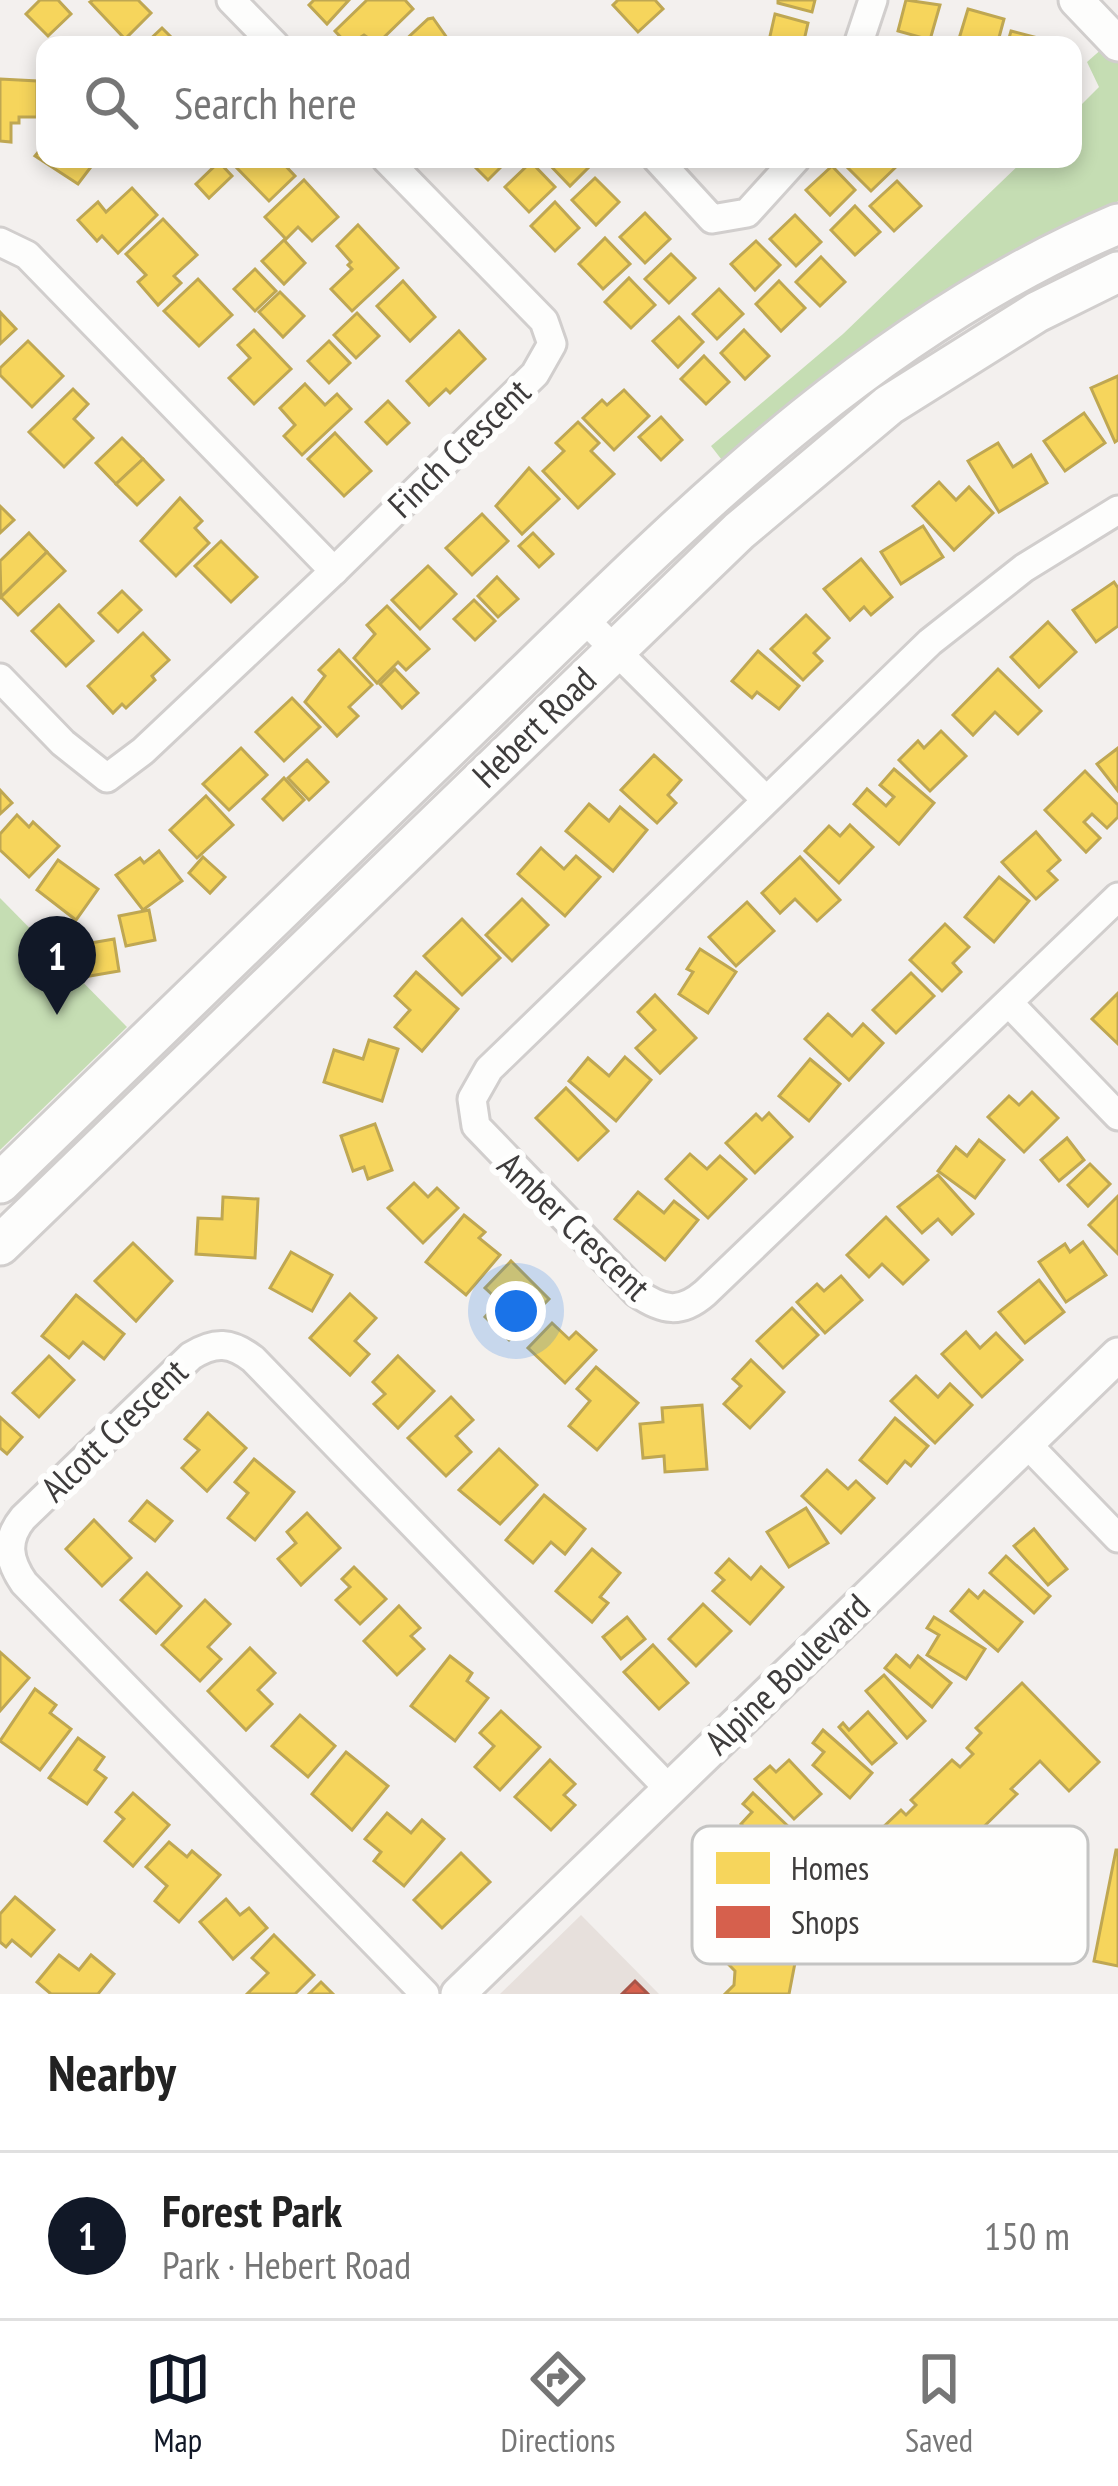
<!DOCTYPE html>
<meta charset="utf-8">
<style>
body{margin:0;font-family:"PT Sans Narrow",sans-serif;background:#f6f6f6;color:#222}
.you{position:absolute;left:516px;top:1311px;width:42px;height:42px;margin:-30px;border:9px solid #fff;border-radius:50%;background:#1a73e8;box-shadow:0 0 0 18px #1a73e833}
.badge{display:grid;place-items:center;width:78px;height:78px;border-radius:50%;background:#111827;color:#fff;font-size:39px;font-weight:700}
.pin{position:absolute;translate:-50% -99px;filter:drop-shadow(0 3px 6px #0008)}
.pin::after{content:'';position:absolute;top:63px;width:42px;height:36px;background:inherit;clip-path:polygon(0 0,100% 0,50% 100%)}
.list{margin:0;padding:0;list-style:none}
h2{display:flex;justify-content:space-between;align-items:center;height:156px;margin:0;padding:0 48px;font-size:51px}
h2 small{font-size:39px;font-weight:400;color:#767676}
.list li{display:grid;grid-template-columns:78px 1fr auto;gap:36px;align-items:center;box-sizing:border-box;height:168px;padding:0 48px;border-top:3px solid #e0e0e0}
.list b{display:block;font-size:45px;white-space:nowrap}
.list p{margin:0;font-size:39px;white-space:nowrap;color:#767676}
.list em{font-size:39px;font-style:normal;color:#767676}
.icon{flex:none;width:66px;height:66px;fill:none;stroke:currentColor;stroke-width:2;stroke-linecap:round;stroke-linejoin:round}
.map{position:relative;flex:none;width:1118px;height:1994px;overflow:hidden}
.search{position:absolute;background:#fff;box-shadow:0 6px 18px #0003;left:36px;right:36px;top:36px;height:132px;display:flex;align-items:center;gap:30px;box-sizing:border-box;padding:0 42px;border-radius:24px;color:#767676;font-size:45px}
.sheet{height:324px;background:#fff}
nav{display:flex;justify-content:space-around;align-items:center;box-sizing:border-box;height:168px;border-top:3px solid #e0e0e0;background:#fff;font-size:33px;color:#767676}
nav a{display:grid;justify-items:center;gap:6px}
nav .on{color:#111827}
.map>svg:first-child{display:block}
.built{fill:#e7e0dc}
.green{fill:#c5ddb3}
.homes{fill:#f6d55c;stroke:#bfa752;stroke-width:3}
.shops{fill:#d6604d;stroke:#a85548;stroke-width:3}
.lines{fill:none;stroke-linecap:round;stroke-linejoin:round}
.minor-casing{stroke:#d1cecd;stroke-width:33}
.tertiary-casing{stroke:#d1cecd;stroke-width:39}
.secondary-casing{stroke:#d1cecd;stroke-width:45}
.minor{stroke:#fdfdfc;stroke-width:27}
.tertiary{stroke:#fdfdfc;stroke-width:33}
.secondary{stroke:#fdfdfc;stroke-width:39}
.labels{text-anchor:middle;stroke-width:12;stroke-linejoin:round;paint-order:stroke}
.street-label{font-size:36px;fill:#3e3c3c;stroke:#fefefd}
.key{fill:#fefefd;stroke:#c4c4c3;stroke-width:3}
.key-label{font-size:33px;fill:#3e3c3c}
</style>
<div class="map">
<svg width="1118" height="1994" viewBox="0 0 1118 1994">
<rect width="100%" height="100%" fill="#f3f0ee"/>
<!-- built -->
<path class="built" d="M581 1915 659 1994H500Z"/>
<!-- green -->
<g class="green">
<path d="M1104 47 1118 61V201L1109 211 725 464 711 446 843 334 1025 159H1073V113L1099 87 1087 62Z"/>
<path d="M0 898 127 1027 0 1150Z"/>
</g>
<!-- homes -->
<g class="homes">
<path d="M40 0H58L71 14 48 36 26 14Z"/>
<path d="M93 0H138L151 13 125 39 90 2Z"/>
<path d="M314 0H349L327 24 309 5Z"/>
<path d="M367 0H405L413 9 377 44 364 35 348 45 335 31Z"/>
<path d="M618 0H655L663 9 638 32 613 5Z"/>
<path d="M778 0H815L812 12 778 3Z"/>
<path d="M906 0 940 5 930 40 898 31Z"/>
<path d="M968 9 1004 19 997 45 958 42Z"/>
<path d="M775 14 808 23 803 45H768Z"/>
<path d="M433 18 452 45H400L428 19Z"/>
<path d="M162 28 179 45H144Z"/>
<path d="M1011 31 1046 40 1045 45H1007Z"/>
<path d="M0 79 37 81V117H19V123H11V142L0 141Z"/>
<path d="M45 144V159H97L78 184 35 156Z"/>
<path d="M240 159H279L295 176 269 201 234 165Z"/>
<path d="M467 159H509L488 180Z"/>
<path d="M593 159 595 161 570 186 545 160Z"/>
<path d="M851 159H893L898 165 871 191 845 165Z"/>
<path d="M219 162 232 176 209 198 196 184Z"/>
<path d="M531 162 555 187 529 212 505 187Z"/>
<path d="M832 166 855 190 830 215 806 190Z"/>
<path d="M595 178 619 202 596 225 572 200Z"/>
<path d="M304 180 338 217 312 241 298 227 286 239 265 217Z"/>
<path d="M897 181 921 206 894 231 870 206Z"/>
<path d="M132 188 157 215 118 253 102 236 97 241 78 220 98 202 106 212Z"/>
<path d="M555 202 579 228 555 251 531 226Z"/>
<path d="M855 206 880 232 855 255 831 230Z"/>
<path d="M645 213 670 239 645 263 620 237Z"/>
<path d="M795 215 821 242 796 266 770 239Z"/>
<path d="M163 219 197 255 174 276 181 283 158 305 138 282 146 275 126 254Z"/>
<path d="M358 225 398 268 352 311 331 289 352 269 348 265 351 262 337 246Z"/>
<path d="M605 238 630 264 603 289 579 264Z"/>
<path d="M284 240 305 263 284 284 262 261Z"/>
<path d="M756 241 780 265 755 290 731 264Z"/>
<path d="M671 254 695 278 669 303 645 279Z"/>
<path d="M821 257 845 282 820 306 796 282Z"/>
<path d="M255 269 276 291 255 311 234 289Z"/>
<path d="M629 278 655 305 631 328 605 302Z"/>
<path d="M198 279 232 315 199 346 164 311Z"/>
<path d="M403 281 435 317 410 341 377 306Z"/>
<path d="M779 281 805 308 781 331 756 304Z"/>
<path d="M719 289 743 314 717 339 693 314Z"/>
<path d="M280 292 304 316 283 337 259 312Z"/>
<path d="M0 312 16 329 0 344Z"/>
<path d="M357 313 379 336 356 358 334 335Z"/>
<path d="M679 317 703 342 678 367 653 341Z"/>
<path d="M254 330 291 369 254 404 229 378 250 358 238 345Z"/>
<path d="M744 330 769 356 745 379 721 353Z"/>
<path d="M459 331 485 359 450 393 446 389 429 405 407 381Z"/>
<path d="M28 341 63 376 32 407 0 375V368Z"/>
<path d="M329 341 350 363 329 383 308 361Z"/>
<path d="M704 356 729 382 706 404 681 379Z"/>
<path d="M1118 376V440L1115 442 1091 388Z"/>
<path d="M305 384 325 405 337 394 351 409 302 455 284 436 295 425 280 408Z"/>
<path d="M73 389 88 404 74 419 93 438 64 467 29 432Z"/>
<path d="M624 390 649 416 614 450 583 418 602 400 607 405Z"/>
<path d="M388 401 409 423 387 444 366 422Z"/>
<path d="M1084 413 1105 443 1065 471 1044 441Z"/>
<path d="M661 417 682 440 661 460 639 437Z"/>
<path d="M578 422 599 443 591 451 614 474 578 508 543 471 564 451 556 443Z"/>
<path d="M335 433 371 471 344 496 308 459Z"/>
<path d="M122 438 143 459 116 484 96 463Z"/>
<path d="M998 443 1013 467 1031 455 1047 483 999 512 968 461Z"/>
<path d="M143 459 163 480 137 505 116 484Z"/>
<path d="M529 468 559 499 522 534 496 506Z"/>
<path d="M939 482 956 500 969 487 993 513 954 550 913 506Z"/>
<path d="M180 498 202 521 195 528 209 543 176 576 141 541Z"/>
<path d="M0 506 14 520 0 533Z"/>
<path d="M482 514 508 541 472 575 446 548Z"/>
<path d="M923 526 943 557 901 584 881 552Z"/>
<path d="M29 533 47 552 1 597 0 561Z"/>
<path d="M533 533 553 554 539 567 519 546Z"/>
<path d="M221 541 257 577 231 602 195 566Z"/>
<path d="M47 552 65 571 18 615 1 597Z"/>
<path d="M861 559 892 597 871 615 864 607 850 620 824 589Z"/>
<path d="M428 566 456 594 420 629 392 600Z"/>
<path d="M497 577 518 599 498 617 478 596Z"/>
<path d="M1114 582 1118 588V626L1096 642 1073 610Z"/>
<path d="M122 591 141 610 118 632 99 613Z"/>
<path d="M474 600 495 621 475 640 454 619Z"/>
<path d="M59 605 93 641 66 666 32 631Z"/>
<path d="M387 606 429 649 406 670 398 662 377 683 354 658 375 634 367 625Z"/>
<path d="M806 615 829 638 814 653 822 661 803 680 771 649Z"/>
<path d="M1048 622 1076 652 1039 687 1011 657Z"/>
<path d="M143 633 169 660 152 676 155 680 126 708 122 704 113 713 88 686Z"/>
<path d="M339 650 372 685 349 707 358 716 337 736 305 702 325 676 319 670Z"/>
<path d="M758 651 799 686 779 709 757 692 752 698 732 681Z"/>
<path d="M395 669 418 693 402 708 380 684Z"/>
<path d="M998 669 1041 711 1018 734 995 712 973 735 953 715Z"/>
<path d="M292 698 320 727 284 761 256 732Z"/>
<path d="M941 731 966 756 930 791 899 760 918 741 924 748Z"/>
<path d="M241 748 267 775 229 810 203 784Z"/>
<path d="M1118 748V791L1097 764Z"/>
<path d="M654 755 681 780 668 795 676 803 657 823 621 790Z"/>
<path d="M307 760 328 782 309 800 288 778Z"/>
<path d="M894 769 934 803 899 844 854 804 867 789 886 806 894 797 880 785Z"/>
<path d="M1085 771 1118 805V817L1107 828 1092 814 1084 822 1100 838 1086 852 1045 810Z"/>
<path d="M284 778 304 800 283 820 263 799Z"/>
<path d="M0 790 12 803 0 814Z"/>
<path d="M206 796 233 825 197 858 170 830Z"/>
<path d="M589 804 609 821 620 807 647 830 613 871 566 831Z"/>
<path d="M17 815 29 827 33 822 59 846 29 877 0 850V834Z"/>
<path d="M850 825 873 847 839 883 805 851 829 826 840 836Z"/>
<path d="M1036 832 1060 860 1048 871 1057 880 1036 899 1002 862Z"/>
<path d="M541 848 564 869 576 856 600 877 565 916 518 874Z"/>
<path d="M159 851 182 881 143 910 116 875 140 858 144 863Z"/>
<path d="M203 857 225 877 210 893 189 873Z"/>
<path d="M800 857 840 900 817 921 795 899 780 913 762 893Z"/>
<path d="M58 860 98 889 76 920 37 890Z"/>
<path d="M999 877 1029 901 994 942 965 917Z"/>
<path d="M522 899 548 925 512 961 486 935Z"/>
<path d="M747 902 774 931 736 966 709 937Z"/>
<path d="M149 910 155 940 126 946 119 916Z"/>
<path d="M462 919 500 958 462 995 424 956Z"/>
<path d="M945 924 969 947 953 963 961 972 942 991 910 960Z"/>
<path d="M114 939 119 971 84 977 79 945Z"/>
<path d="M700 949 736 972 708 1013 679 994 693 972 687 969Z"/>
<path d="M416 972 458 1009 422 1051 395 1027 410 1010 395 996Z"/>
<path d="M911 973 934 996 896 1033 873 1010Z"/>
<path d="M1118 993V1044L1092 1019Z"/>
<path d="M655 995 696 1038 660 1073 636 1048 655 1030 638 1012Z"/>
<path d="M828 1014 852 1036 863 1024 883 1043 849 1080 805 1039Z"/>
<path d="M369 1040 398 1049 382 1101 324 1082 334 1050 363 1059Z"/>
<path d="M625 1057 651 1080 616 1121 569 1081 588 1058 609 1076Z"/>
<path d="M810 1059 840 1084 809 1121 779 1096Z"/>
<path d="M566 1088 608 1131 578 1160 536 1118Z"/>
<path d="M1032 1092 1058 1118 1024 1152 988 1117 1009 1096 1019 1105Z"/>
<path d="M769 1113 792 1137 755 1173 726 1143 756 1114 762 1120Z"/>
<path d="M375 1124 392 1170 368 1179 364 1167 353 1171 341 1136Z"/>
<path d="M1067 1138 1084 1160 1059 1181 1041 1160Z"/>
<path d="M979 1140 1004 1160 975 1198 938 1171 956 1147 967 1156Z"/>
<path d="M690 1154 707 1169 720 1156 746 1179 708 1218 666 1179Z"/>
<path d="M1090 1164 1110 1184 1088 1206 1068 1185Z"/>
<path d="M938 1175 973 1214 952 1234 938 1219 922 1233 898 1207Z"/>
<path d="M414 1183 428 1197 437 1188 458 1208 423 1243 388 1208Z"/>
<path d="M638 1192 664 1213 674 1201 698 1220 665 1260 615 1219Z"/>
<path d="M1118 1196V1254L1089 1225Z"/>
<path d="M223 1197 258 1199 255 1258 196 1254 198 1218 222 1219Z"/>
<path d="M464 1215 485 1232 479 1238 500 1255 466 1295 426 1262Z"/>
<path d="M886 1217 928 1260 903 1284 882 1264 869 1277 847 1255Z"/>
<path d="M1083 1242 1106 1275 1066 1302 1039 1262 1065 1244 1070 1252Z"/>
<path d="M133 1243 172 1281 136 1321 95 1281Z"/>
<path d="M291 1252 332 1275 312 1311 270 1288Z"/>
<path d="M511 1261 549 1299 509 1340 485 1317 499 1301 485 1288Z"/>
<path d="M841 1276 862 1300 825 1333 797 1302 817 1284 824 1291Z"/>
<path d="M1039 1280 1064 1312 1025 1343 999 1312Z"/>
<path d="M350 1294 376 1318 355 1341 369 1354 350 1375 310 1338Z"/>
<path d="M76 1295 124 1334 104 1359 83 1342 69 1358 42 1336Z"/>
<path d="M792 1308 818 1335 783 1368 757 1341Z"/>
<path d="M552 1323 569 1339 576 1332 596 1350 565 1383 528 1348Z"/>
<path d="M966 1332 980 1348 996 1333 1022 1360 982 1397 942 1354Z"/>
<path d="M49 1356 74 1380 39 1417 13 1393Z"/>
<path d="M398 1356 434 1391 398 1428 374 1404 385 1394 373 1382Z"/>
<path d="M751 1360 784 1392 750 1428 724 1404 741 1386 733 1379Z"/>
<path d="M596 1367 638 1403 597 1450 569 1426 590 1401 577 1389Z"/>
<path d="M916 1376 938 1397 950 1384 972 1405 935 1443 891 1401Z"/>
<path d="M451 1397 473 1420 456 1436 471 1452 446 1476 408 1438Z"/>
<path d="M702 1405 707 1469 665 1472 664 1456 643 1458 640 1424 663 1422 662 1408Z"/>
<path d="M208 1413 246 1448 207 1491 182 1468 199 1450 185 1439Z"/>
<path d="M0 1417 22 1437 7 1454 0 1448Z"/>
<path d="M895 1418 928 1446 911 1466 905 1461 887 1483 860 1460Z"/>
<path d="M499 1449 537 1485 500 1524 459 1490Z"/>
<path d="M254 1459 294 1492 255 1540 228 1518 248 1493 235 1482Z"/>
<path d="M827 1470 848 1489 856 1481 874 1498 841 1533 802 1496Z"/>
<path d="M544 1495 585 1529 565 1554 551 1542 533 1563 506 1540Z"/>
<path d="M147 1501 172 1521 155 1541 130 1521Z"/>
<path d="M806 1508 828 1543 789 1567 767 1532Z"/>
<path d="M307 1513 340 1548 301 1585 278 1559 296 1543 287 1532Z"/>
<path d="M94 1520 131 1558 102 1586 66 1549Z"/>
<path d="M1034 1529 1067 1569 1048 1585 1014 1546Z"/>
<path d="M592 1549 620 1573 600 1597 608 1603 592 1622 556 1591Z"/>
<path d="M1006 1556 1050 1596 1034 1613 990 1573Z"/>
<path d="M729 1559 751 1579 761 1567 783 1587 750 1624 713 1591 724 1580 716 1573Z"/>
<path d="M354 1567 386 1599 360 1624 336 1600 350 1587 342 1579Z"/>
<path d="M147 1573 181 1606 156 1633 121 1600Z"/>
<path d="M969 1590 978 1598 984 1591 1022 1622 998 1651 951 1611Z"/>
<path d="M205 1600 230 1624 208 1647 221 1659 200 1681 162 1645Z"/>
<path d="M703 1604 731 1631 696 1666 669 1639Z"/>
<path d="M399 1606 420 1628 411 1636 424 1649 397 1675 364 1641Z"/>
<path d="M627 1617 645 1639 621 1659 603 1637Z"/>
<path d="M934 1617 985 1649 966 1679 927 1655 939 1635 927 1628Z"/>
<path d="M653 1645 688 1683 659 1709 624 1672Z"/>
<path d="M250 1648 275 1673 258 1690 272 1704 246 1730 208 1691Z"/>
<path d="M0 1652 29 1678 0 1711Z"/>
<path d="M896 1655 910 1667 918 1656 951 1683 932 1707 885 1668Z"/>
<path d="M450 1656 472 1673 467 1681 488 1698 455 1741 411 1706Z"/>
<path d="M884 1675 925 1721 907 1738 866 1691Z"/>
<path d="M1022 1683 1099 1762 1069 1791 1040 1761 1011 1789 1017 1794 948 1862 942 1856 875 1921 832 1876 901 1810 906 1815 916 1805 911 1800 952 1760 960 1767 973 1754 967 1748 981 1733 976 1728Z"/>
<path d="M35 1689 56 1705 50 1713 71 1729 40 1770 0 1741Z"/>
<path d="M501 1711 540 1747 500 1790 475 1767 494 1746 480 1733Z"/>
<path d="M868 1712 896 1743 872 1764 839 1727 843 1723 849 1730Z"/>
<path d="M300 1715 335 1746 308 1777 272 1746Z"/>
<path d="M823 1730 872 1773 850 1798 813 1765 824 1752 813 1743Z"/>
<path d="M78 1738 104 1757 95 1770 106 1778 87 1804 49 1778Z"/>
<path d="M346 1752 388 1786 352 1830 312 1794Z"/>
<path d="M550 1760 575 1784 564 1795 575 1805 551 1830 515 1797Z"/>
<path d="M789 1760 821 1794 794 1819 755 1779 770 1766 776 1772Z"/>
<path d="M133 1793 169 1825 133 1866 105 1841 124 1819 116 1812Z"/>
<path d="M753 1793 792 1830 770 1852 741 1824 752 1812 743 1804Z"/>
<path d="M387 1813 411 1833 422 1820 444 1839 404 1886 374 1861 381 1852 365 1839Z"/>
<path d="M169 1842 187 1857 192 1851 220 1875 179 1922 155 1901 167 1886 146 1867Z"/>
<path d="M1116 1850H1118V1966L1094 1961Z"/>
<path d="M461 1853 490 1882 442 1928 414 1900Z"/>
<path d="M748 1889 799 1942 789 1994H725L734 1985 735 1971 699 1934Z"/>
<path d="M15 1897 54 1930 31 1956 12 1940 6 1947 0 1942V1914Z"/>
<path d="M226 1899 240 1915 249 1908 267 1928 233 1959 200 1922Z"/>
<path d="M274 1935 314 1975 295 1994H247L268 1973 252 1958Z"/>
<path d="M59 1955 79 1970 91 1955 114 1974 98 1994H51L37 1982Z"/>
<path d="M321 1982 333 1994H309Z"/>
</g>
<!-- shops -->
<path class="shops" d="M635 1981 648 1994H622Z"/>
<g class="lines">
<defs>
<g id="minor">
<path d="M231 0 275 45"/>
<path d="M858 45 873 0"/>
<path d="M657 159 712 219 747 213 796 159"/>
<path d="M0 242 27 255 334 571"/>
<path d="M1118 510 1024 568 930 642 489 1069 472 1099 476 1126 637 1293C663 1311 681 1314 705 1293L1118 897"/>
<path d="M583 618 766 800"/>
<path d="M0 678 63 743 107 778 143 751 334 571 535 374 552 344 544 321 386 159"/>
<path d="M1010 1004 1118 1116"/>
<path d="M1027 1444 1118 1538"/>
<path d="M425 1994 24 1583C8 1560 5 1540 23 1518L191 1356C215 1341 231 1342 253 1359L668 1788"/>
</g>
<g id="tertiary">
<path d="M1076 0 1118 44"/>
<path d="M458 1994 1118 1355"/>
</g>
<g id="secondary">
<path d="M0 1183C161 1027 322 871 483 715 676 528 866 330 1118 224"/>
<path d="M0 1245 739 531 889 405 1037 312 1118 272"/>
</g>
</defs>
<!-- minor casing -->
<use href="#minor" class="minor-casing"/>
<!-- tertiary casing -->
<use href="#tertiary" class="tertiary-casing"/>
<!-- secondary casing -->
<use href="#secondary" class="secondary-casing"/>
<!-- minor -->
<use href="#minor" class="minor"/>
<!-- tertiary -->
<use href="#tertiary" class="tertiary"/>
<!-- secondary -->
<use href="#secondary" class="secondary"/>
</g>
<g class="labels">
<!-- street labels -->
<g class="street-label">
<text transform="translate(459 448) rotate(-44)" y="13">Finch Crescent</text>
<text transform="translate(534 727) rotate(-44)" y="13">Hebert Road</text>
<text transform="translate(574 1226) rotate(44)" y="13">Amber Crescent</text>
<text transform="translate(114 1430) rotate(-44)" y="13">Alcott Crescent</text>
<text transform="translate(787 1674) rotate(-44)" y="13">Alpine Boulevard</text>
</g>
</g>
<!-- legend -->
<rect x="692" y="1826" width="396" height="138" rx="18" class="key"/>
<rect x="716" y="1852" width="54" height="32" fill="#f6d55c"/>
<rect x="716" y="1906" width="54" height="32" fill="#d6604d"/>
<g class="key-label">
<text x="791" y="1880">Homes</text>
<text x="791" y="1934">Shops</text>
</g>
</svg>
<div class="you"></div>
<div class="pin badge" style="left:57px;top:1015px">1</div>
<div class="search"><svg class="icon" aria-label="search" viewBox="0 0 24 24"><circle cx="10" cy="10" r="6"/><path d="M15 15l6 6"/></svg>Search here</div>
</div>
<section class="sheet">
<h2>Nearby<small></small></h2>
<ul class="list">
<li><span class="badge">1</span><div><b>Forest Park</b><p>Park · Hebert Road</p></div><em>150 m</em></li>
</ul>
</section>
<nav>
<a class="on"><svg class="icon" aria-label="map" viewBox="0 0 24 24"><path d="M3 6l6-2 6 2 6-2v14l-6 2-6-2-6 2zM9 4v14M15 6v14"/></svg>Map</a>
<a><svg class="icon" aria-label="directions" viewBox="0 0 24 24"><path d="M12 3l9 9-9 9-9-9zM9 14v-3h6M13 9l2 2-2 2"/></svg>Directions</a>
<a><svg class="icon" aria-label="saved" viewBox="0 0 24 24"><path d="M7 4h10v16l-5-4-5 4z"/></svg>Saved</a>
</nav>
